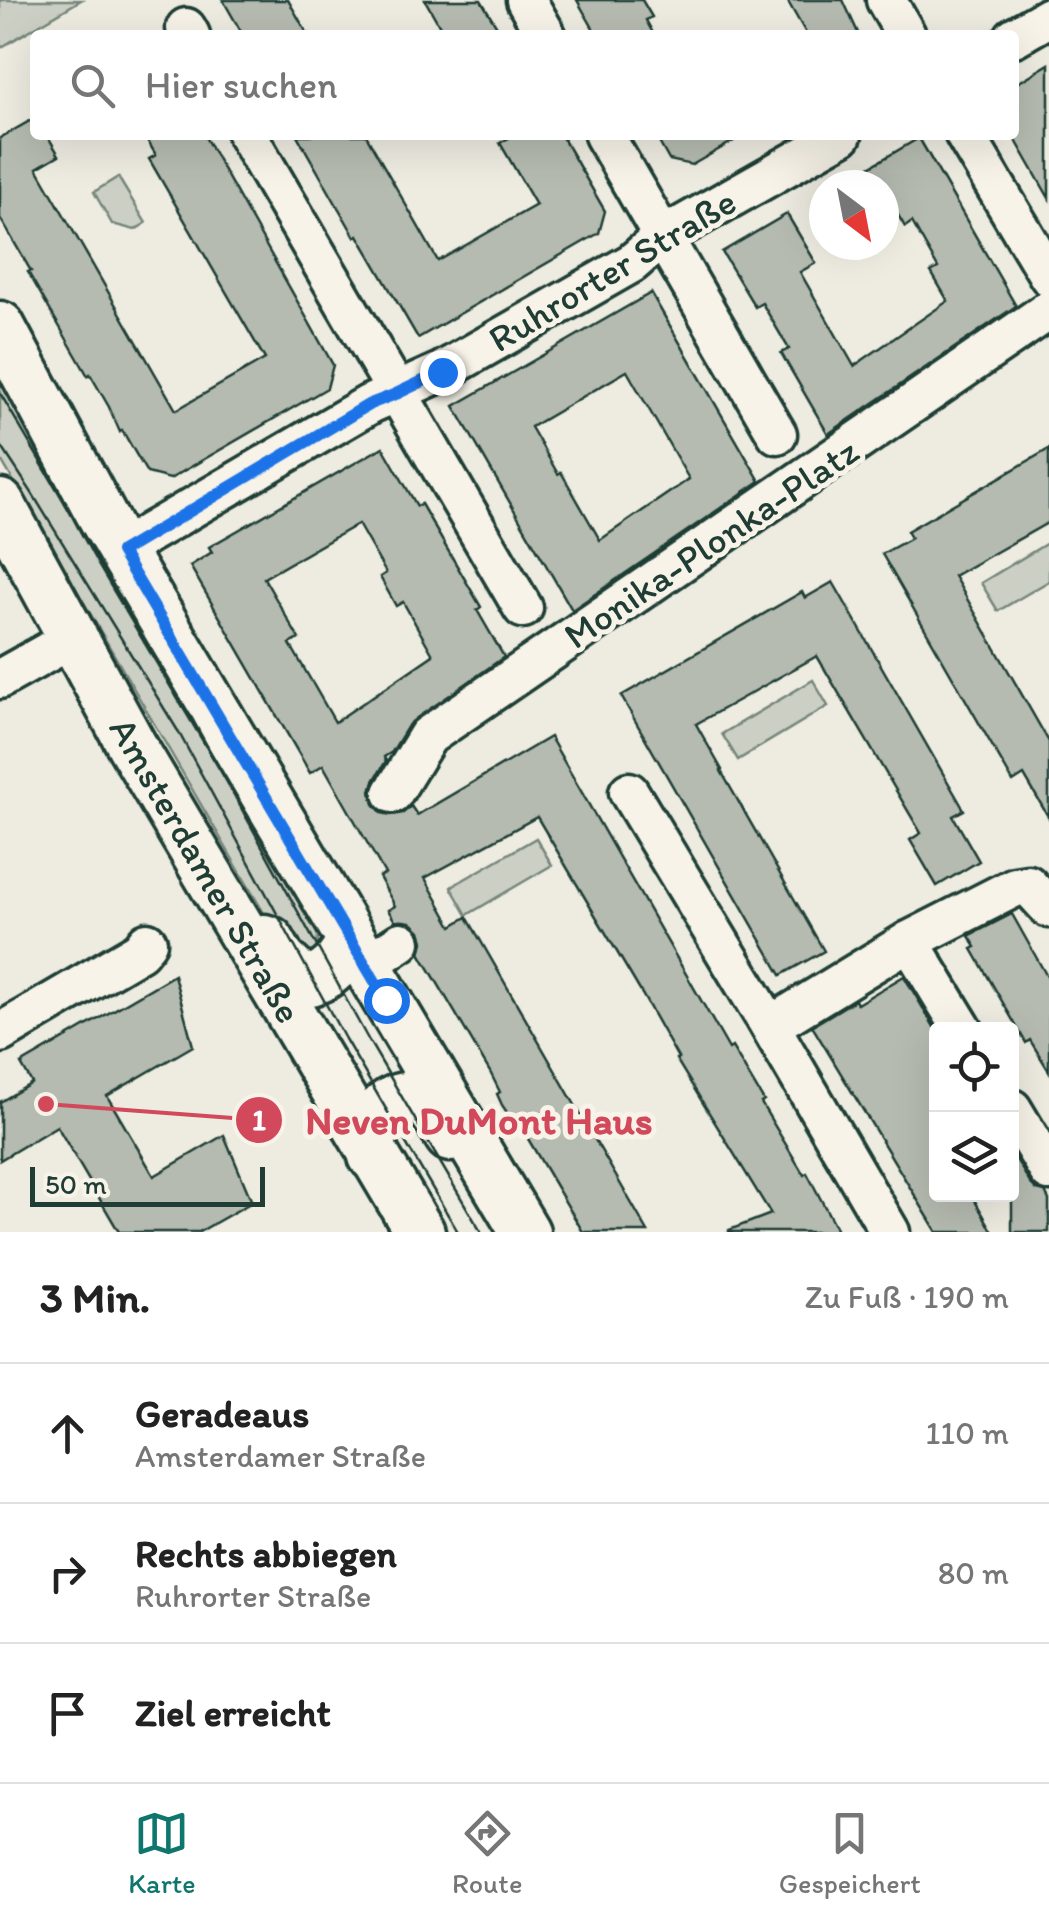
<!DOCTYPE html>
<html lang="de">
<meta charset="utf-8">
<style>
body{margin:0;font-family:Itim,sans-serif;background:#f2f2f2;color:#222}
.controls{position:absolute;right:30px;bottom:30px;display:grid;overflow:hidden;border-radius:10px;box-shadow:0 10px 40px #0002}
.controls button{width:90px;height:90px;display:grid;place-items:center;padding:0;border:0;border-bottom:2px solid #e0e0e0;background:#fff;color:#222;font:50px sans-serif}
.compass{position:absolute;left:809px;top:170px;width:90px;height:90px;border-radius:50%;background:#fff;box-shadow:0 10px 40px #0002;rotate:148deg}
.scale{position:absolute;left:30px;bottom:25px;width:235px;box-sizing:border-box;padding-left:10px;border:5px solid #1f3d34;border-top:0;font-size:28px;line-height:35px;white-space:nowrap;color:#1f3d34;-webkit-text-stroke:8px #f7f3e8;paint-order:stroke}
.stop{position:absolute;width:30px;height:30px;margin:-22px;border:8px solid #1a73e8;border-radius:50%;background:#fff}
.stop.end{background:#1a73e8;border-color:#fff;box-shadow:0 2px 10px #0008}
.list{margin:0;padding:0;list-style:none}
h2{display:flex;justify-content:space-between;align-items:center;height:130px;margin:0;padding:0 40px;font-size:42px}
h2 small{font-size:32px;font-weight:400;color:#767676}
.list li{display:grid;grid-template-columns:65px 1fr auto;gap:30px;align-items:center;box-sizing:border-box;height:140px;padding:0 40px;border-top:2px solid #e0e0e0}
.list b{display:block;font-size:38px;white-space:nowrap}
.list p{margin:0;font-size:32px;white-space:nowrap;color:#767676}
.list em{font-size:32px;font-style:normal;color:#767676}
.icon{flex:none;width:55px;height:55px;fill:none;stroke:currentColor;stroke-width:2;stroke-linecap:round;stroke-linejoin:round}
.map{position:relative;flex:none;width:1049px;height:1232px;overflow:hidden}
.search{position:absolute;background:#fff;box-shadow:0 10px 40px #0002;left:30px;right:30px;top:30px;height:110px;display:flex;align-items:center;gap:25px;box-sizing:border-box;padding:0 35px;border-radius:10px;color:#767676;font-size:38px}
.sheet{height:550px;background:#fff}
nav{display:flex;justify-content:space-around;align-items:center;box-sizing:border-box;height:140px;border-top:2px solid #e0e0e0;background:#fff;font-size:28px;color:#767676}
nav a{display:grid;justify-items:center;gap:5px}
nav .on{color:#0f766e}
.map>svg:first-child{display:block}
.green{fill:#cccfc4;stroke:#76867c;stroke-width:2.5}
.building{fill:#b5bbb0;stroke:#1f3d34;stroke-width:2.5;fill-rule:evenodd}
.lines{fill:none;stroke-linecap:round;stroke-linejoin:round}
.minor-casing{stroke:#1f3d34;stroke-width:45}
.major-casing{stroke:#1f3d34;stroke-width:55}
.minor{stroke:#f7f3e8;stroke-width:38}
.major{stroke:#f7f3e8;stroke-width:48}
.tram{stroke:#1f3d34;stroke-width:2.5}
.route{stroke:#1a73e8;stroke-width:12}
.labels{text-anchor:middle;stroke-width:10;stroke-linejoin:round;paint-order:stroke}
.street-label{font-size:38px;fill:#1f3d34;stroke:#f7f3e8}
.leader{fill:none;stroke:#d1495b;stroke-width:4}
.callout-dot{fill:#d1495b;stroke:#f7f3e8;stroke-width:4}
.mark-label{font-size:30px;text-anchor:middle;font-weight:bold;fill:#fff}
.callout-label{font-size:40px;text-anchor:middle;font-weight:bold;fill:#d1495b;stroke:#f7f3e8;stroke-width:10;stroke-linejoin:round;paint-order:stroke}
</style>
<div class="map">
<svg width="1049" height="1232" viewBox="0 0 1049 1232">
<rect width="100%" height="100%" fill="#eeece1"/>
<filter id="ink" filterUnits="userSpaceOnUse"><feTurbulence type="fractalNoise" baseFrequency=".01" numOctaves="2"/><feDisplacementMap in="SourceGraphic" scale="20" xChannelSelector="R" yChannelSelector="G"/><feConvolveMatrix kernelMatrix="1 2 1 2 8 2 1 2 1" color-interpolation-filters="sRGB"/></filter>
<g filter="url(#ink)">
<!-- green -->
<g class="green">
<path d="M0 0H81L0 48Z"/>
<path d="M118 177 146 223 135 230 112 224 94 192Z"/>
<path d="M0 352 317 924 318 949 314 960 287 953 0 458Z"/>
<path d="M1049 542V581L998 611 981 583Z"/>
<path d="M813 680 828 706 738 760 722 734Z"/>
<path d="M536 838 552 865 467 915 451 887Z"/>
</g>
<!-- building -->
<g class="building">
<path d="M223 0H288L308 35H243Z"/>
<path d="M425 0H481L502 35H445Z"/>
<path d="M577 0H642L652 17 646 20 654 35H597Z"/>
<path d="M787 0H843L859 35H807Z"/>
<path d="M1049 64V198L1014 137V85Z"/>
<path d="M35 118V135H47L59 155 37 168 176 410 265 359 149 159 156 155 144 135H204L333 365 327 388 170 479 147 473 122 430 120 432 109 407 90 374 88 376 28 272 31 271 0 218V138Z"/>
<path d="M297 135H366L438 261 536 205 500 143 514 135H561L605 211 599 233 418 338 358 235 355 237Z"/>
<path d="M655 135H744L692 165 669 160Z"/>
<path d="M919 138 1016 306 828 434 781 353 789 349 762 303 755 307 722 252 787 214 816 263 800 272 854 366 948 301 931 272 938 268 912 222 905 227 898 215 884 224V185H839Z"/>
<path d="M651 293 760 481 572 610 454 406ZM627 371 689 479 600 540 561 472 558 474 531 427Z"/>
<path d="M383 447 417 506 421 504 481 607 477 610 504 657 409 724 392 752 384 757 386 761 374 781 371 791 374 804 382 813 391 815 403 813 411 806 417 815 550 737 729 1049 732 1047 764 1101 761 1103 804 1175 807 1173 838 1232H729V1230L771 1214 676 1059 678 1058 642 994 537 817 425 878 452 926 467 917 648 1232H583L524 1132 513 1115 510 1117 502 1105 497 1094 500 1092 490 1072 420 953 423 942 420 931 410 922 395 921 388 910 395 906 379 877 385 874 344 802 323 765 310 773 190 566 212 552 209 547ZM358 524 386 573 380 577 396 606 403 602 433 655 335 722 290 644 299 639 264 578Z"/>
<path d="M1049 449V522L954 576 1049 742V818L1024 775 1013 782 882 554 911 538 907 531Z"/>
<path d="M833 582 964 810 953 816 979 861 937 886 910 840 921 833 817 656 746 696 696 724 722 770 721 771 824 951 781 975 621 696 802 592 805 598Z"/>
<path d="M1012 914 1049 980V1071L1030 1040 1026 1043 972 949 976 947 969 936Z"/>
<path d="M174 975 193 1046 107 1096 154 1176 224 1135 252 1202 199 1232H119L57 1126 0 1160V1102L32 1083 21 1064Z"/>
<path d="M904 976 936 1030V1194H971L993 1232H937L812 1026 855 1000 857 1004Z"/>
<path d="M1012 1152 1030 1183 1037 1190 1045 1192 1049 1200V1232H1012Z"/>
</g>
<g class="lines">
<defs>
<g id="minor">
<path d="M526 0 546 35"/>
<path d="M886 0 906 35"/>
<path d="M186 28 190 35"/>
<path d="M1014 37 1049 17"/>
<path d="M247 135 523 608"/>
<path d="M604 135 777 434"/>
<path d="M965 135 1049 276"/>
<path d="M121 552 149 533 370 404 441 372 632 263 662 237 842 135"/>
<path d="M0 679 73 638"/>
<path d="M629 792 770 1026"/>
<path d="M393 793 428 736 1049 310"/>
<path d="M909 941 963 1030"/>
<path d="M366 965 401 942"/>
<path d="M0 1033 140 951 147 942"/>
<path d="M1012 1109 1049 1171"/>
<path d="M890 1232 770 1026 909 941 1015 887 1028 885 1049 908"/>
</g>
<g id="major">
<path d="M0 326 121 552 525 1232"/>
<path d="M0 504 132 746 420 1232"/>
<path d="M264 939 270 941 281 960 304 982C329 979 341 961 352 941"/>
<path d="M373 1156C373 1148 371 1139 372 1131 375 1110 397 1090 419 1099 433 1105 442 1125 450 1137"/>
</g>
</defs>
<!-- minor casing -->
<use href="#minor" class="minor-casing"/>
<!-- major casing -->
<use href="#major" class="major-casing"/>
<!-- minor -->
<use href="#minor" class="minor"/>
<!-- major -->
<use href="#major" class="major"/>
<!-- tram -->
<g class="tram">
<path d="M0 393 194 722 369 1041 481 1232"/>
<path d="M0 444 32 493 178 731 345 1039 458 1232"/>
</g>
</g>
</g>
<g class="lines" filter="url(#ink)">
<!-- route -->
<path class="route" d="M386 1000 121 552 370 404 396 394 442 372"/>
</g>
<g class="labels">
<!-- street labels -->
<g class="street-label">
<text transform="translate(612 270) rotate(-31)" y="13">Ruhrorter Straße</text>
<text transform="translate(711 543) rotate(-34)" y="13">Monika-Plonka-Platz</text>
<text transform="translate(206 870) rotate(60)" y="13">Amsterdamer Straße</text>
</g>
</g>
<!-- callouts -->
<path class="leader" d="M46 1104L259 1120"/>
<g class="callout-dot">
<circle cx="46" cy="1104" r="10"/>
<circle cx="259" cy="1120" r="25"/>
</g>
<g class="mark-label">
<text x="259" y="1130">1</text>
</g>
<g class="callout-label">
<text x="479" y="1134">Neven DuMont Haus</text>
</g>
</svg>
<div class="controls">
<button><svg class="icon" aria-label="locate" viewBox="0 0 24 24"><circle cx="12" cy="12" r="6"/><path d="M12 2v4M12 18v4M2 12h4M18 12h4"/></svg></button>
<button><svg class="icon" aria-label="layers" viewBox="0 0 24 24"><path d="M12 4l9 5-9 5-9-5zM3 14l9 5 9-5"/></svg></button>
</div>
<svg class="compass" viewBox="-18 -18 36 36"><path d="M0-13l5 13h-10z" fill="#e53935"/><path d="M0 13l5-13h-10z" fill="#767676"/></svg>
<div class="scale">50 m</div>
<div class="stop" style="left:386px;top:1000px"></div>
<div class="stop end" style="left:442px;top:372px"></div>
<div class="search"><svg class="icon" aria-label="search" viewBox="0 0 24 24"><circle cx="10" cy="10" r="6"/><path d="M15 15l6 6"/></svg>Hier suchen</div>
</div>
<section class="sheet">
<h2>3 Min.<small>Zu Fuß · 190 m</small></h2>
<ul class="list">
<li><svg class="icon" aria-label="ahead" viewBox="0 0 24 24"><path d="M12 20V5M6 11l6-6 6 6"/></svg><div><b>Geradeaus</b><p>Amsterdamer Straße</p></div><em>110 m</em></li>
<li><svg class="icon" aria-label="right" viewBox="0 0 24 24"><path d="M7 20v-9h11M14 6l5 5-5 5"/></svg><div><b>Rechts abbiegen</b><p>Ruhrorter Straße</p></div><em>80 m</em></li>
<li><svg class="icon" aria-label="arrive" viewBox="0 0 24 24"><path d="M6 21V4h12l-3 4 3 4H6"/></svg><div><b>Ziel erreicht</b></div></li>
</ul>
</section>
<nav>
<a class="on"><svg class="icon" aria-label="map" viewBox="0 0 24 24"><path d="M3 6l6-2 6 2 6-2v14l-6 2-6-2-6 2zM9 4v14M15 6v14"/></svg>Karte</a>
<a><svg class="icon" aria-label="directions" viewBox="0 0 24 24"><path d="M12 3l9 9-9 9-9-9zM9 14v-3h6M13 9l2 2-2 2"/></svg>Route</a>
<a><svg class="icon" aria-label="saved" viewBox="0 0 24 24"><path d="M7 4h10v16l-5-4-5 4z"/></svg>Gespeichert</a>
</nav>
